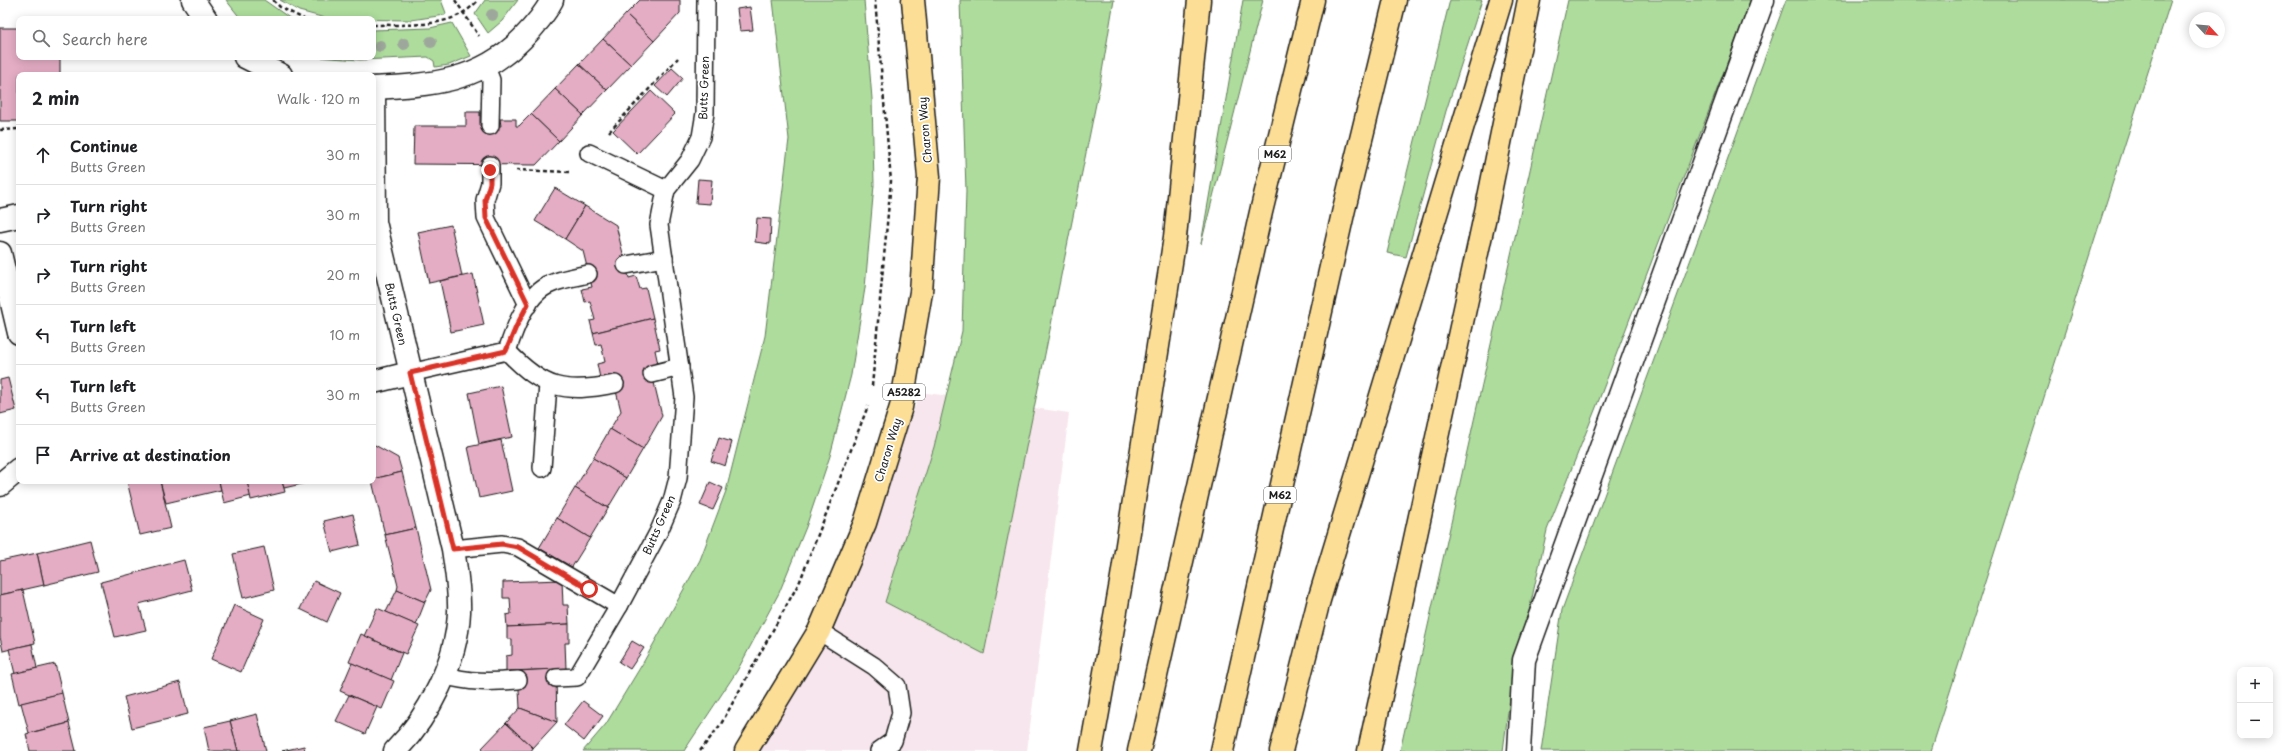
<!DOCTYPE html>
<meta charset="utf-8">
<style>
body{margin:0;font-family:"Playpen Sans",sans-serif;background:#f6f6f6;color:#202124}
.controls{position:absolute;right:12px;bottom:12px;display:grid;overflow:hidden;border-radius:8px;box-shadow:0 2px 10px #0003}
.controls button{width:36px;height:36px;display:grid;place-items:center;padding:0;border:0;border-bottom:1px solid #e0e0e0;background:#fff;color:#202124;font:20px sans-serif}
.compass{position:absolute;left:2189px;top:12px;width:36px;height:36px;border-radius:50%;background:#fff;box-shadow:0 2px 10px #0003;rotate:116deg}
.stop{position:absolute;width:12px;height:12px;margin:-9px;border:3px solid #d93025;border-radius:50%;background:#fff}
.stop.end{background:#d93025;border-color:#fff;box-shadow:0 1px 4px #0008}
.list{margin:0;padding:0;list-style:none}
h2{display:flex;justify-content:space-between;align-items:center;height:52px;margin:0;padding:0 16px;font-size:17px}
h2 small{font-size:13px;font-weight:400;color:#757577}
.list li{display:grid;grid-template-columns:26px 1fr auto;gap:12px;align-items:center;box-sizing:border-box;height:60px;padding:0 16px;border-top:1px solid #e0e0e0}
.list b{display:block;font-size:15px;white-space:nowrap}
.list p{margin:0;font-size:13px;white-space:nowrap;color:#757577}
.list em{font-size:13px;font-style:normal;color:#757577}
.icon{flex:none;width:22px;height:22px;fill:none;stroke:currentColor;stroke-width:2;stroke-linecap:round;stroke-linejoin:round}
.map{position:relative;flex:none;width:2285px;height:751px;overflow:hidden}
.search{position:absolute;background:#fff;box-shadow:0 2px 10px #0003;left:16px;top:16px;width:360px;height:44px;display:flex;align-items:center;gap:10px;box-sizing:border-box;padding:0 14px;border-radius:8px;color:#757577;font-size:15px}
.panel{position:absolute;background:#fff;box-shadow:0 2px 10px #0003;left:16px;top:72px;width:360px;height:412px;border-radius:8px}
.map>svg:first-child{display:block}
.built{fill:#f7e6ed}
.green{fill:#addc9c;stroke:#647c5c}
.building{fill:#e4adc4;stroke:#1c1c1c}
.lines{fill:none;stroke-linecap:round;stroke-linejoin:round}
.lane-casing{stroke:#1c1c1c;stroke-width:20}
.street-casing{stroke:#1c1c1c;stroke-width:25}
.primary-casing{stroke:#1c1c1c;stroke-width:25}
.highway-casing{stroke:#1c1c1c;stroke-width:25}
.path{stroke:#1c1c1c;stroke-width:2.5;stroke-dasharray:4 3;stroke-linecap:butt}
.lane{stroke:#fff;stroke-width:17}
.street{stroke:#fff;stroke-width:22}
.primary{stroke:#fcde96;stroke-width:22}
.highway{stroke:#fcde96;stroke-width:22}
.tree{fill:#9ea79b}
.route{stroke:#d93025;stroke-width:5}
.labels{text-anchor:middle;stroke-width:3.5;stroke-linejoin:round;paint-order:stroke}
.shield{fill:#fff;stroke:#606060;stroke-width:1}
.shield-label{font-size:10px;font-weight:bold;fill:#1c1c1c}
.street-label{font-size:11px;fill:#1c1c1c;stroke:#fff}
</style>
<div class="map">
<svg width="2285" height="751" viewBox="0 0 2285 751">
<rect width="100%" height="100%" fill="#fff"/>
<filter id="ink" filterUnits="userSpaceOnUse"><feTurbulence type="fractalNoise" baseFrequency=".025" numOctaves="2"/><feDisplacementMap in="SourceGraphic" scale="8" xChannelSelector="R" yChannelSelector="G"/><feConvolveMatrix kernelMatrix="1 2 1 2 8 2 1 2 1" color-interpolation-filters="sRGB"/></filter>
<g filter="url(#ink)">
<!-- built -->
<path class="built" d="M920 392 1069 413 1027 751H751L846 600Z"/>
<!-- green -->
<g class="green">
<path d="M226 0H264L291 19H241Z"/>
<path d="M280 0H441L446 13 445 15 411 20 329 19 299 11Z"/>
<path d="M485 0H518L502 21 488 33 475 14Z"/>
<path d="M773 0H864L872 99 874 185 865 288 851 375 830 456 806 527 779 593 737 671 684 751H583L606 724 643 663 700 560 726 491 765 336 789 139Z"/>
<path d="M960 0H1114L1100 84 984 654 885 602 934 447 962 331 966 191Z"/>
<path d="M1243 0H1263L1201 244Z"/>
<path d="M1450 0H1482L1446 111 1406 257 1387 253Z"/>
<path d="M1568 0H1751L1597 405 1547 530 1510 697 1503 751H1400Z"/>
<path d="M1786 0H2171L1931 751H1541L1562 610Z"/>
<path d="M452 23 471 56 449 65 435 67 434 61 428 57 360 60 315 57H373V30L430 28Z"/>
</g>
<!-- building -->
<g class="building">
<path d="M640 0H680V13L654 41 626 14Z"/>
<path d="M750 7 753 30 740 31 737 9Z"/>
<path d="M626 14 654 41 631 65 603 39Z"/>
<path d="M0 28H19V57H60V75H19V121H0Z"/>
<path d="M603 39 631 65 607 90 579 64Z"/>
<path d="M579 64 607 90 583 115 555 89Z"/>
<path d="M672 68 683 78 667 97 655 86Z"/>
<path d="M555 89 583 115 559 141 531 114Z"/>
<path d="M651 91 675 114 637 154 613 131Z"/>
<path d="M466 112H480V126H501L500 119H516V126H519L531 114 559 141 536 165 413 164 414 126H466Z"/>
<path d="M698 179 712 180 710 204 696 203Z"/>
<path d="M555 188 585 206 565 239 535 221Z"/>
<path d="M585 206 616 225 629 278 636 276 640 289 646 288 653 318 593 333 590 321 595 320 590 301 585 302 582 289 592 287 583 251 565 239Z"/>
<path d="M757 218 771 219 770 244 755 242Z"/>
<path d="M451 225 462 276 429 283 418 232Z"/>
<path d="M473 274 484 325 451 332 440 281Z"/>
<path d="M653 318 660 349 655 350 658 364 650 366 662 416 643 449 610 429 621 411 612 375 600 378 597 364 605 362 601 344 596 345 593 333Z"/>
<path d="M8 378 16 410 0 414V380Z"/>
<path d="M501 386 512 437 479 444 469 393Z"/>
<path d="M610 429 643 449 626 478 593 458Z"/>
<path d="M719 438 732 442 725 466 711 461Z"/>
<path d="M501 440 512 491 479 498 468 447Z"/>
<path d="M373 444 398 458 402 472 373 479Z"/>
<path d="M593 458 626 478 608 508 575 488Z"/>
<path d="M402 472 416 528 385 535 372 481 373 479Z"/>
<path d="M127 481H160L171 528 140 535Z"/>
<path d="M160 481H219L221 490 166 503Z"/>
<path d="M219 481H247L251 496 224 503Z"/>
<path d="M247 481H282L285 492 251 500Z"/>
<path d="M282 481H310V482L284 488Z"/>
<path d="M710 482 723 488 713 510 700 505Z"/>
<path d="M575 488 608 508 590 538 557 518Z"/>
<path d="M353 514 360 545 332 552 324 521Z"/>
<path d="M557 518 590 538 572 567 539 548Z"/>
<path d="M416 528 431 590 425 602 397 590 398 586 385 535Z"/>
<path d="M90 540 98 572 44 585 37 553Z"/>
<path d="M264 547 274 590 243 598 233 554Z"/>
<path d="M37 553 44 585 0 595V561Z"/>
<path d="M184 560 192 590 139 604 146 630 115 637 101 582Z"/>
<path d="M562 580 563 605H568L569 624 507 627 506 615 511 614 510 598H503V582Z"/>
<path d="M314 581 340 593 327 622 300 609Z"/>
<path d="M23 590 35 643 3 651 0 637V595Z"/>
<path d="M397 590 425 602 416 625 386 612Z"/>
<path d="M234 605 264 619 241 672 211 659Z"/>
<path d="M377 608 419 626 406 654 364 636Z"/>
<path d="M569 624V643H565L566 669 506 671V656L512 655V639H507V627Z"/>
<path d="M361 634 402 653 391 680 349 662Z"/>
<path d="M632 641 644 648 630 669 619 662Z"/>
<path d="M32 644 37 668 15 674 9 649Z"/>
<path d="M352 663 394 681 382 709 340 691Z"/>
<path d="M55 664 62 693 19 704 12 674Z"/>
<path d="M555 669 556 678 557 722 520 708 518 671Z"/>
<path d="M180 682 188 714 132 728 124 697Z"/>
<path d="M62 693 69 723 29 733 21 703Z"/>
<path d="M349 695 377 707 365 734 336 721Z"/>
<path d="M583 701 603 716 584 741 564 725Z"/>
<path d="M520 708 557 722 533 748 506 723Z"/>
<path d="M257 714 266 751H238L230 721Z"/>
<path d="M230 721 238 751H209L204 727Z"/>
<path d="M69 723 76 751H30L26 734Z"/>
<path d="M506 723 533 748 531 751H485L482 748Z"/>
<path d="M304 746 305 751H282Z"/>
</g>
<g class="lines">
<defs>
<g id="lane">
<path d="M486 67 491 80 490 126"/>
<path d="M589 153 666 190"/>
<path d="M490 165V183L485 200 486 218 528 305"/>
<path d="M626 265 664 258"/>
<path d="M507 351C543 389 564 394 615 384"/>
<path d="M410 373 507 351C514 331 522 306 539 291 552 280 572 278 588 274"/>
<path d="M652 374 680 367"/>
<path d="M542 468 548 384"/>
<path d="M453 549 502 544 518 547 619 606"/>
<path d="M819 631 874 666 897 686 901 713 893 741 879 751"/>
<path d="M443 675C469 683 492 682 518 680"/>
<path d="M556 678 577 677 619 606 659 531 672 501 678 478 684 397 659 225 666 190 690 160 701 137 705 113 706 0"/>
</g>
<g id="street">
<path d="M193 0 206 19"/>
<path d="M245 57 281 75"/>
<path d="M373 88C431 85 479 82 522 39 533 28 545 14 552 0"/>
<path d="M374 88 375 222 453 549C456 570 460 591 459 612 457 661 429 717 395 751"/>
<path d="M0 220 19 216"/>
<path d="M0 253 19 333"/>
<path d="M373 382 410 373"/>
<path d="M0 485 19 469"/>
<path d="M1519 751 1524 660 1763 0"/>
</g>
<path id="primary" d="M746 751 819 631 865 523 901 407 921 292 929 177 913 0"/>
<g id="highway">
<path d="M1091 751 1122 577 1175 237 1199 0"/>
<path d="M1139 751 1261 212 1313 0"/>
<path d="M1222 751 1344 209 1395 0"/>
<path d="M1281 751 1319 600 1501 0"/>
<path d="M1369 751 1487 207 1529 0"/>
</g>
</defs>
<!-- lane casing -->
<use href="#lane" class="lane-casing"/>
<!-- street casing -->
<use href="#street" class="street-casing"/>
<!-- primary casing -->
<use href="#primary" class="primary-casing"/>
<!-- highway casing -->
<use href="#highway" class="highway-casing"/>
<!-- path -->
<g class="path">
<path d="M273 0 280 7 304 19"/>
<path d="M455 0 479 36"/>
<path d="M373 25C408 24 453 30 478 0"/>
<path d="M0 130 19 129"/>
<path d="M609 132 678 58"/>
<path d="M516 170 569 172"/>
<path d="M872 386 891 181 875 0"/>
<path d="M700 751 721 724 800 581 868 406"/>
</g>
<!-- lane -->
<use href="#lane" class="lane"/>
<!-- street -->
<use href="#street" class="street"/>
<!-- primary -->
<use href="#primary" class="primary"/>
<!-- highway -->
<use href="#highway" class="highway"/>
</g>
<!-- trees -->
<g class="tree">
<circle cx="492" cy="15" r="6"/>
<circle cx="431" cy="42" r="6"/>
<circle cx="404" cy="44" r="6"/>
<circle cx="380" cy="46" r="6"/>
</g>
</g>
<g class="lines" filter="url(#ink)">
<!-- route -->
<path class="route" d="M490 170V183L485 200 486 218 528 304 516 327 506 351 410 373 453 549 502 544 518 547 589 589"/>
</g>
<g class="labels">
<!-- shield labels -->
<g class="shield">
<rect x="1259" y="146" width="32" height="16" rx="3"/>
<rect x="883" y="384" width="42" height="16" rx="3"/>
<rect x="1264" y="487" width="32" height="16" rx="3"/>
</g>
<g class="shield-label">
<text x="1275" y="158">M62</text>
<text x="904" y="396">A5282</text>
<text x="1280" y="499">M62</text>
</g>
<!-- street labels -->
<g class="street-label">
<text transform="translate(704 88) rotate(-88)" y="4">Butts Green</text>
<text transform="translate(925 130) rotate(-95)" y="4">Charon Way</text>
<text transform="translate(396 314) rotate(77)" y="4">Butts Green</text>
<text transform="translate(888 450) rotate(-73)" y="4">Charon Way</text>
<text transform="translate(659 525) rotate(-66)" y="4">Butts Green</text>
</g>
</g>
</svg>
<div class="controls">
<button>+</button>
<button>−</button>
</div>
<svg class="compass" viewBox="-18 -18 36 36"><path d="M0-13l5 13h-10z" fill="#e53935"/><path d="M0 13l5-13h-10z" fill="#757577"/></svg>
<div class="stop" style="left:589px;top:589px"></div>
<div class="stop end" style="left:490px;top:170px"></div>
<div class="search"><svg class="icon" aria-label="search" viewBox="0 0 24 24"><circle cx="10" cy="10" r="6"/><path d="M15 15l6 6"/></svg>Search here</div>
<section class="panel">
<h2>2 min<small>Walk · 120 m</small></h2>
<ul class="list">
<li><svg class="icon" aria-label="ahead" viewBox="0 0 24 24"><path d="M12 20V5M6 11l6-6 6 6"/></svg><div><b>Continue</b><p>Butts Green</p></div><em>30 m</em></li>
<li><svg class="icon" aria-label="right" viewBox="0 0 24 24"><path d="M7 20v-9h11M14 6l5 5-5 5"/></svg><div><b>Turn right</b><p>Butts Green</p></div><em>30 m</em></li>
<li><svg class="icon" aria-label="right" viewBox="0 0 24 24"><path d="M7 20v-9h11M14 6l5 5-5 5"/></svg><div><b>Turn right</b><p>Butts Green</p></div><em>20 m</em></li>
<li><svg class="icon" aria-label="left" viewBox="0 0 24 24"><path d="M17 20v-9H6M10 6l-5 5 5 5"/></svg><div><b>Turn left</b><p>Butts Green</p></div><em>10 m</em></li>
<li><svg class="icon" aria-label="left" viewBox="0 0 24 24"><path d="M17 20v-9H6M10 6l-5 5 5 5"/></svg><div><b>Turn left</b><p>Butts Green</p></div><em>30 m</em></li>
<li><svg class="icon" aria-label="arrive" viewBox="0 0 24 24"><path d="M6 21V4h12l-3 4 3 4H6"/></svg><div><b>Arrive at destination</b></div></li>
</ul>
</section>
</div>
